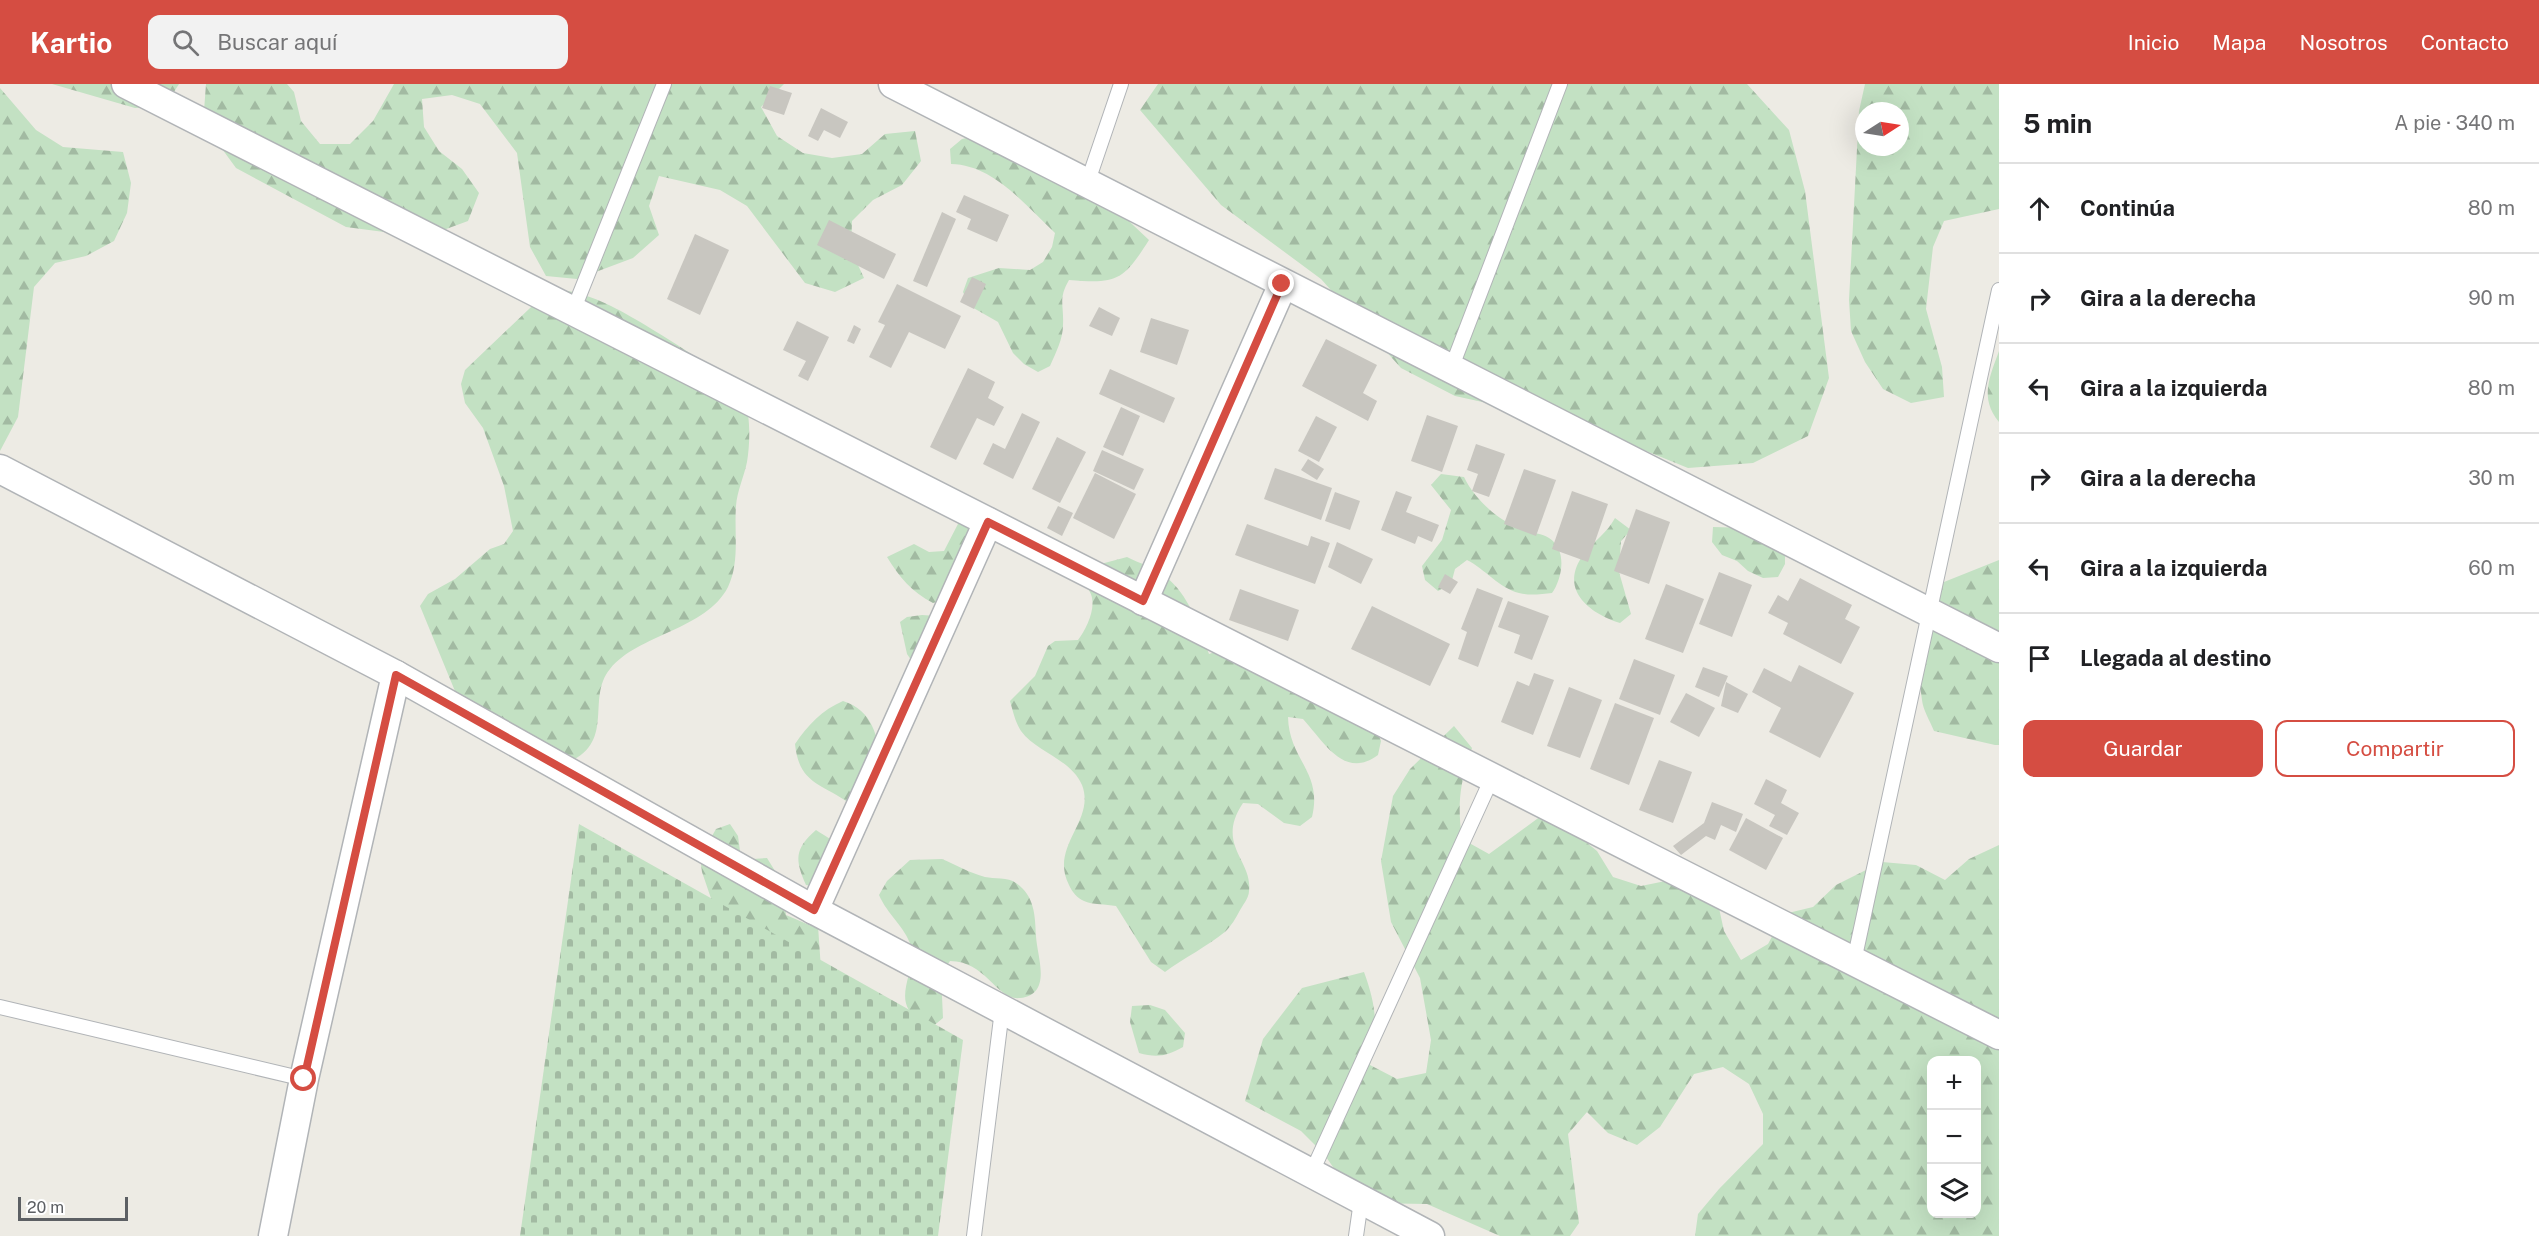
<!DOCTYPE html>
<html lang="es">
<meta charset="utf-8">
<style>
body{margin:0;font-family:"Public Sans",sans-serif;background:#f2f2f2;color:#202124}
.controls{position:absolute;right:18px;bottom:18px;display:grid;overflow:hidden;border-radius:12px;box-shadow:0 6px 24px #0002}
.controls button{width:54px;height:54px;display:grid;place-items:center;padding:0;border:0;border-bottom:2px solid #e0e0e0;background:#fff;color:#202124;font:30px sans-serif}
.compass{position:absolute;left:1855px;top:18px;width:54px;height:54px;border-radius:50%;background:#fff;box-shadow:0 6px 24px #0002;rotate:78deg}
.scale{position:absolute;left:18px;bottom:15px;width:110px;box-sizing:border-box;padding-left:6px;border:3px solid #5c5f63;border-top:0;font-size:16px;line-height:21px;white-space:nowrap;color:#5c5f63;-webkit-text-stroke:4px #fff;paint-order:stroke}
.stop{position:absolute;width:18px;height:18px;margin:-14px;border:4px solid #d54d42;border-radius:50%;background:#fff}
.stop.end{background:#d54d42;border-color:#fff;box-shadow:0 2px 6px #0008}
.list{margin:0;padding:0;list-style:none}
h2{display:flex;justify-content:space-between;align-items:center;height:78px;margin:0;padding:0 24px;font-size:26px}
h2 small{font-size:20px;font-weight:400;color:#757577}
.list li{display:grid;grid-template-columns:39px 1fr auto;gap:18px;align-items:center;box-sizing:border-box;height:90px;padding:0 24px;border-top:2px solid #e0e0e0}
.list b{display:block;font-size:22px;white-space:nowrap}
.list em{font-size:20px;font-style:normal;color:#757577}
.actions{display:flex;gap:12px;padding:18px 24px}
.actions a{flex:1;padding:14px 0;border:2px solid #d54d42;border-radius:12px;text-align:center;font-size:21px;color:#d54d42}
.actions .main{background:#d54d42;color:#fff}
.icon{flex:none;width:33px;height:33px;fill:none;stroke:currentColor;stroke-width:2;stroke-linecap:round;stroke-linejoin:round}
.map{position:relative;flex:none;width:1999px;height:1152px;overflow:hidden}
header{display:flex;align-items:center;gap:36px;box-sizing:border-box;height:84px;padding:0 30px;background:#d54d42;color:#fff}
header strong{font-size:28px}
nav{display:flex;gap:33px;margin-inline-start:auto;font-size:21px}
.search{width:420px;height:54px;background:#f2f2f2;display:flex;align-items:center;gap:15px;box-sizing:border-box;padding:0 21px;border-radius:12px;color:#757577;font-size:22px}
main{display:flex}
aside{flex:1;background:#fff}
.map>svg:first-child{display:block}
.forest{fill:url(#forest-firs);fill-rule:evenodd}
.cemetery{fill:url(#cemetery-stones)}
.building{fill:#c8c6c0}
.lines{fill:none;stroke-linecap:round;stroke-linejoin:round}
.lane-casing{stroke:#b1b4b7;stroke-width:16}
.street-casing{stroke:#b1b4b7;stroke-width:31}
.lane{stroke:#fff;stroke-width:14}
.street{stroke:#fff;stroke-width:28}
.route{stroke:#d54d42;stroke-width:8}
</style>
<header>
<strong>Kartio</strong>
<div class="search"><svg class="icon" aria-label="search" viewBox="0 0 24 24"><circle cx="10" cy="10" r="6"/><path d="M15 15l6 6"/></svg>Buscar aquí</div>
<nav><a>Inicio</a><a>Mapa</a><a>Nosotros</a><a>Contacto</a></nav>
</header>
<main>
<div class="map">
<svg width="1999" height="1152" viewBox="0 0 1999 1152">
<defs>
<pattern id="forest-firs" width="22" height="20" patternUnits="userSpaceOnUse" patternTransform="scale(1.5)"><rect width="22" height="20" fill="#c3e1c3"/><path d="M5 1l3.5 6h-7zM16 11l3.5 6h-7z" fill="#a2baa2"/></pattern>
<pattern id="cemetery-stones" width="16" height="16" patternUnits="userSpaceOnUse" patternTransform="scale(1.5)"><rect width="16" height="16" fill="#c3e1c3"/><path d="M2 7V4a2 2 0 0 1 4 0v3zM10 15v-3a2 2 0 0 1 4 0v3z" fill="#a2baa2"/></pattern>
</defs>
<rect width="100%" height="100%" fill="#edebe4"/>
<!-- forest -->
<g class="forest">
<path d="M52 0H179L165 22 135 24Z"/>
<path d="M206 0H287L294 8 301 37 320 60H350L373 37 394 0H784L761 23 777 52 803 69 832 74 862 70 885 50 915 47 921 77 902 101 873 116 852 137 851 166 864 194 835 208 805 199 747 122 720 106 659 92 649 122 659 151 633 174 577 195 546 192 530 163 517 69 480 20 452 11 422 15 424 43 439 67 462 85 479 109 468 137 438 148 407 151 346 143 236 84 217 58 204 27Z"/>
<path d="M1158 0H1747L1789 46 1805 107 1829 294 1808 352 1753 379 1688 384 1575 338 1455 312 1401 284 1321 195 1221 121 1140 26Z"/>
<path d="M1865 0H1999V125L1944 137 1933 163 1926 225 1942 283 1944 313 1911 319 1883 305 1865 278 1851 247 1849 216 1859 27ZM1864 27H1900V63H1864Z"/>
<path d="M0 4 36 46 63 63 123 68 131 99 127 129 114 157 86 172 55 179 34 203 18 333 0 367Z"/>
<path d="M993 48 1116 125 1149 156C1123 197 1117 200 1069 196 1058 215 1064 220 1063 241 1063 255 1056 268 1050 282L1038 288 1024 280 1013 269 998 238 970 222 963 208 968 194 999 184 1030 186 1043 178 1052 163 1055 149C1025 121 994 81 951 80L950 65 962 55Z"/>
<path d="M550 205C570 205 593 213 611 222 634 233 738 295 744 315 751 332 750 360 747 378 744 393 737 407 736 422 734 449 740 478 728 503 706 546 638 550 610 585 585 615 618 660 564 680L457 612 420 522 428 510 455 495 490 465 504 460 513 447 504 402 483 344 465 319 461 300 465 286Z"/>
<path d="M1999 267V338C1979 314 1990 292 1999 267Z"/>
<path d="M1441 390 1464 393C1475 416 1498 436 1522 446 1530 449 1542 449 1549 454 1568 466 1562 495 1552 509 1542 510 1529 512 1519 509 1499 504 1485 485 1467 476L1455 485 1451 500 1438 507 1425 496 1422 482 1442 456 1451 426 1431 401Z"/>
<path d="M1615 434 1631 446 1621 457 1619 488 1631 530 1620 539C1588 529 1558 504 1584 470 1594 457 1607 449 1615 434Z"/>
<path d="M959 438 974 443 947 515 933 519C912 508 899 493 887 473L914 460 929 468 944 467Z"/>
<path d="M1713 443 1750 444 1785 466V480L1778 493 1763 494 1748 487 1737 477 1722 471 1712 458Z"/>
<path d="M1127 473C1139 479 1155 484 1165 492 1189 511 1199 542 1209 570L1247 557 1375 643 1381 657 1378 671C1344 696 1324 658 1303 635L1288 633C1289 676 1323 688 1312 733L1300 742 1284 739 1258 720 1243 719C1215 761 1253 776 1249 807 1249 814 1242 822 1239 828 1236 834 1231 842 1226 847 1208 862 1184 874 1165 888L1151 878 1116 822C1106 820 1092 821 1084 817 1077 814 1072 808 1069 801 1049 762 1096 737 1082 701 1071 675 1036 668 1021 647 1015 638 1013 627 1010 617L1035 592 1048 562 1055 557 1078 556C1088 543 1101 515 1085 502L1097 481Z"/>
<path d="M1999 476V661H1995L1934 647C1930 637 1923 626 1922 616 1916 575 1925 535 1944 498Z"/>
<path d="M922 531 937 532 916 583 907 570 900 538 907 533Z"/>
<path d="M843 617C879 628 878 664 885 696L849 719C821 699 799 700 795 660 808 641 822 626 843 617Z"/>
<path d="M1454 642 1472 664C1460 698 1457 719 1462 755L1489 770 1541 732 1571 746 1597 767 1613 793 1641 802 1700 790 1717 815 1724 847 1741 876 1768 860 1784 830 1813 823 1836 801 1882 778 1916 781 1945 796 1969 775 1999 761V1152H1695L1698 1130 1719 1105 1763 1060V1030L1749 1000 1723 983 1694 990 1660 1043 1637 1061 1608 1049 1587 1028 1568 1050 1579 1139 1570 1152H1500L1427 1120 1366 1119 1342 1096 1324 1070 1301 1047 1245 1017 1263 955 1302 904 1364 888C1377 924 1378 943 1370 981L1397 995 1426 989 1431 956 1420 894 1391 838 1381 777 1393 712 1410 685ZM1932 976H1976V1130H1932Z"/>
<path d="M730 740 738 752 740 767 753 775 767 774 783 800 786 831 814 843 818 842 821 885 717 832 702 788 700 773 716 745Z"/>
<path d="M816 746C839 761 848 762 846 792 834 804 824 804 806 801 795 776 794 765 816 746Z"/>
<path d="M942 775C956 781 970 789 985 793 994 795 1008 793 1016 799 1035 812 1035 832 1036 852 1037 873 1053 910 1020 914 997 917 986 877 950 877L941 891 943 934 931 944C925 938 914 933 909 926 897 908 917 882 911 862 905 843 887 830 879 811L887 797 910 776Z"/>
<path d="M1150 921 1165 926 1185 949 1183 963C1167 972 1157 974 1139 969L1130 938 1132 922Z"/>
</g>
<!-- cemetery -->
<path class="cemetery" d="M579 740 963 956 938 1152H520Z"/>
<!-- building -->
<g class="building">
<path d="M770 2 792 9 784 31 762 24Z"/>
<path d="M821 24 848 38 840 54 824 46 818 57 808 52Z"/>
<path d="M964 111 1009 131 997 158 967 145 971 135 956 128Z"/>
<path d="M942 128 956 135 927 203 913 197Z"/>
<path d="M829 136 896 170 884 195 817 161Z"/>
<path d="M695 150 729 166 700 231 667 215Z"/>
<path d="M972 193 986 200 974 225 960 218Z"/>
<path d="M897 200 961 232 945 265 909 248 891 284 869 273 885 241 878 238Z"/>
<path d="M1099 223 1120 234 1112 252 1089 242Z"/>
<path d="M1151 234 1189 246 1177 281 1140 268Z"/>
<path d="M797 237 829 253 808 297 798 292 806 277 783 266Z"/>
<path d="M854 241 861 245 854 260 847 257Z"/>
<path d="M1326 255 1377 281 1363 309 1377 317 1368 337 1302 302Z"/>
<path d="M968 284 995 298 988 314 1004 323 994 342 977 334 956 376 930 363Z"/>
<path d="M1110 285 1175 314 1164 339 1099 310Z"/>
<path d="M1121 323 1140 332 1123 372 1103 363Z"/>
<path d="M1022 329 1040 338 1013 395 983 380 993 359 1005 365Z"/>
<path d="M1427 331 1458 342 1442 388 1411 377Z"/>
<path d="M1316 332 1337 343 1319 378 1298 367Z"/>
<path d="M1057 353 1086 368 1060 419 1032 405Z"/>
<path d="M1476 360 1505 370 1489 413 1472 407 1478 390 1467 386Z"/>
<path d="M1102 366 1144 385 1134 406 1093 387Z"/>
<path d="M1308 375 1324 385 1317 396 1301 386Z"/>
<path d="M1275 384 1332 404 1321 436 1264 415Z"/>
<path d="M1524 385 1556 396 1536 452 1504 440Z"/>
<path d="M1095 389 1136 410 1114 455 1073 434Z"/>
<path d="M1396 407 1412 413 1406 428 1439 441 1432 458 1418 452 1415 460 1381 446Z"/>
<path d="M1572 407 1608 420 1588 478 1552 465Z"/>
<path d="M1335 408 1360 417 1350 446 1325 437Z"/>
<path d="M1058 422 1073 429 1062 452 1047 444Z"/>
<path d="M1636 425 1670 438 1649 500 1614 487Z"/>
<path d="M1247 440 1308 462 1311 452 1330 459 1315 500 1235 471Z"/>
<path d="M1337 458 1373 475 1361 500 1328 483Z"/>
<path d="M1719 488 1752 501 1732 553 1699 540Z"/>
<path d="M1445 490 1458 498 1450 510 1438 503Z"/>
<path d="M1800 494 1852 521 1845 535 1860 543 1841 580 1783 550 1788 539 1768 529 1778 511 1788 517Z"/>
<path d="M1666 500 1704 515 1683 569 1645 555Z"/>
<path d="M1477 504 1503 514 1478 583 1458 575 1467 548 1461 545Z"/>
<path d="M1240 505 1299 526 1288 557 1229 536Z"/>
<path d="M1508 517 1549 532 1532 576 1514 569 1520 551 1498 543Z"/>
<path d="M1372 522 1450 560 1430 602 1351 565Z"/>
<path d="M1634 575 1675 591 1660 631 1619 615Z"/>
<path d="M1799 581 1854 609 1820 674 1769 648 1781 624 1752 608 1764 584 1791 598Z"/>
<path d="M1703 583 1728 592 1719 613 1695 603Z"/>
<path d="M1534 589 1554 596 1533 651 1501 638 1517 597 1529 602Z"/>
<path d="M1726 598 1748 610 1738 629 1721 622Z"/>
<path d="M1569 603 1602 616 1580 674 1547 662Z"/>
<path d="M1686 609 1715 624 1699 653 1670 638Z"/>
<path d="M1615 619 1654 634 1629 701 1590 685Z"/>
<path d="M1659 676 1692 688 1673 739 1639 726Z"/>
<path d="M1766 695 1787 706 1781 719 1799 729 1787 751 1769 742 1775 731 1754 720Z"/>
<path d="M1712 718 1743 730 1736 748 1721 741 1715 756 1706 752 1681 771 1673 762 1704 739Z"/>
<path d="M1746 734 1783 754 1766 786 1729 766Z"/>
</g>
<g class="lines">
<defs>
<g id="lane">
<path d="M1087 100 1121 0"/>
<path d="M573 227 664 0"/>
<path d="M1451 285 1560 0"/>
<path d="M1854 877 1999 206"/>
<path d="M0 923 304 995"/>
<path d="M1311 1090 1492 694"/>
<path d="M974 1152 1002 926"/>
<path d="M1356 1152 1361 1117"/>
</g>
<g id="street">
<path d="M126 0 1999 951"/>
<path d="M893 0 1999 564"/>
<path d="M0 385 396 591 814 826 1430 1152"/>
<path d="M1143 517 1283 200"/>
<path d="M814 826 988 438"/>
<path d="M273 1152 304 995 396 591"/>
</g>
</defs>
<!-- lane casing -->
<use href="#lane" class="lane-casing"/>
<!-- street casing -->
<use href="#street" class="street-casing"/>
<!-- lane -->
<use href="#lane" class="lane"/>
<!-- street -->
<use href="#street" class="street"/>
</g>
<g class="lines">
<!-- route -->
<path class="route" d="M304 995 396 591 814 826 988 438 1143 517 1282 200"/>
</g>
</svg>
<div class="controls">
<button>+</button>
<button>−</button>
<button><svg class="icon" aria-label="layers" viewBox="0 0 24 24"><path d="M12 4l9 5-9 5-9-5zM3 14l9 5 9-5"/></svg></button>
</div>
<svg class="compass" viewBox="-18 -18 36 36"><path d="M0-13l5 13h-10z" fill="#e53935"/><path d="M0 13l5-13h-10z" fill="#757577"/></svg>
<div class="scale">20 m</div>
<div class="stop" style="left:304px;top:995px"></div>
<div class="stop end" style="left:1282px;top:200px"></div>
</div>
<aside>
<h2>5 min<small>A pie · 340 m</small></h2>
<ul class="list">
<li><svg class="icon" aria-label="ahead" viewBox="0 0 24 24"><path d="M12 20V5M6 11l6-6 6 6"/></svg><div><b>Continúa</b></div><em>80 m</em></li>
<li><svg class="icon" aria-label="right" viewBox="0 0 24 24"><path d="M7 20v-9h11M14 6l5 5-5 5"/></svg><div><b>Gira a la derecha</b></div><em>90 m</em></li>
<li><svg class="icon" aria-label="left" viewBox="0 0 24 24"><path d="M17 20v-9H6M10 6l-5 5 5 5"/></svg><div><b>Gira a la izquierda</b></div><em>80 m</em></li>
<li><svg class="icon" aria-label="right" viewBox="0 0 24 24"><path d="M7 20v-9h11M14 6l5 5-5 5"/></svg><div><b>Gira a la derecha</b></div><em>30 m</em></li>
<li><svg class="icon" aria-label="left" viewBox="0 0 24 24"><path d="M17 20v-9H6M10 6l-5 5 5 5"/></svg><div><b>Gira a la izquierda</b></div><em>60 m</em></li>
<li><svg class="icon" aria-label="arrive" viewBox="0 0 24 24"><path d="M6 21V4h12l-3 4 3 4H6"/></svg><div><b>Llegada al destino</b></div></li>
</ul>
<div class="actions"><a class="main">Guardar</a><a>Compartir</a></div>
</aside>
</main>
